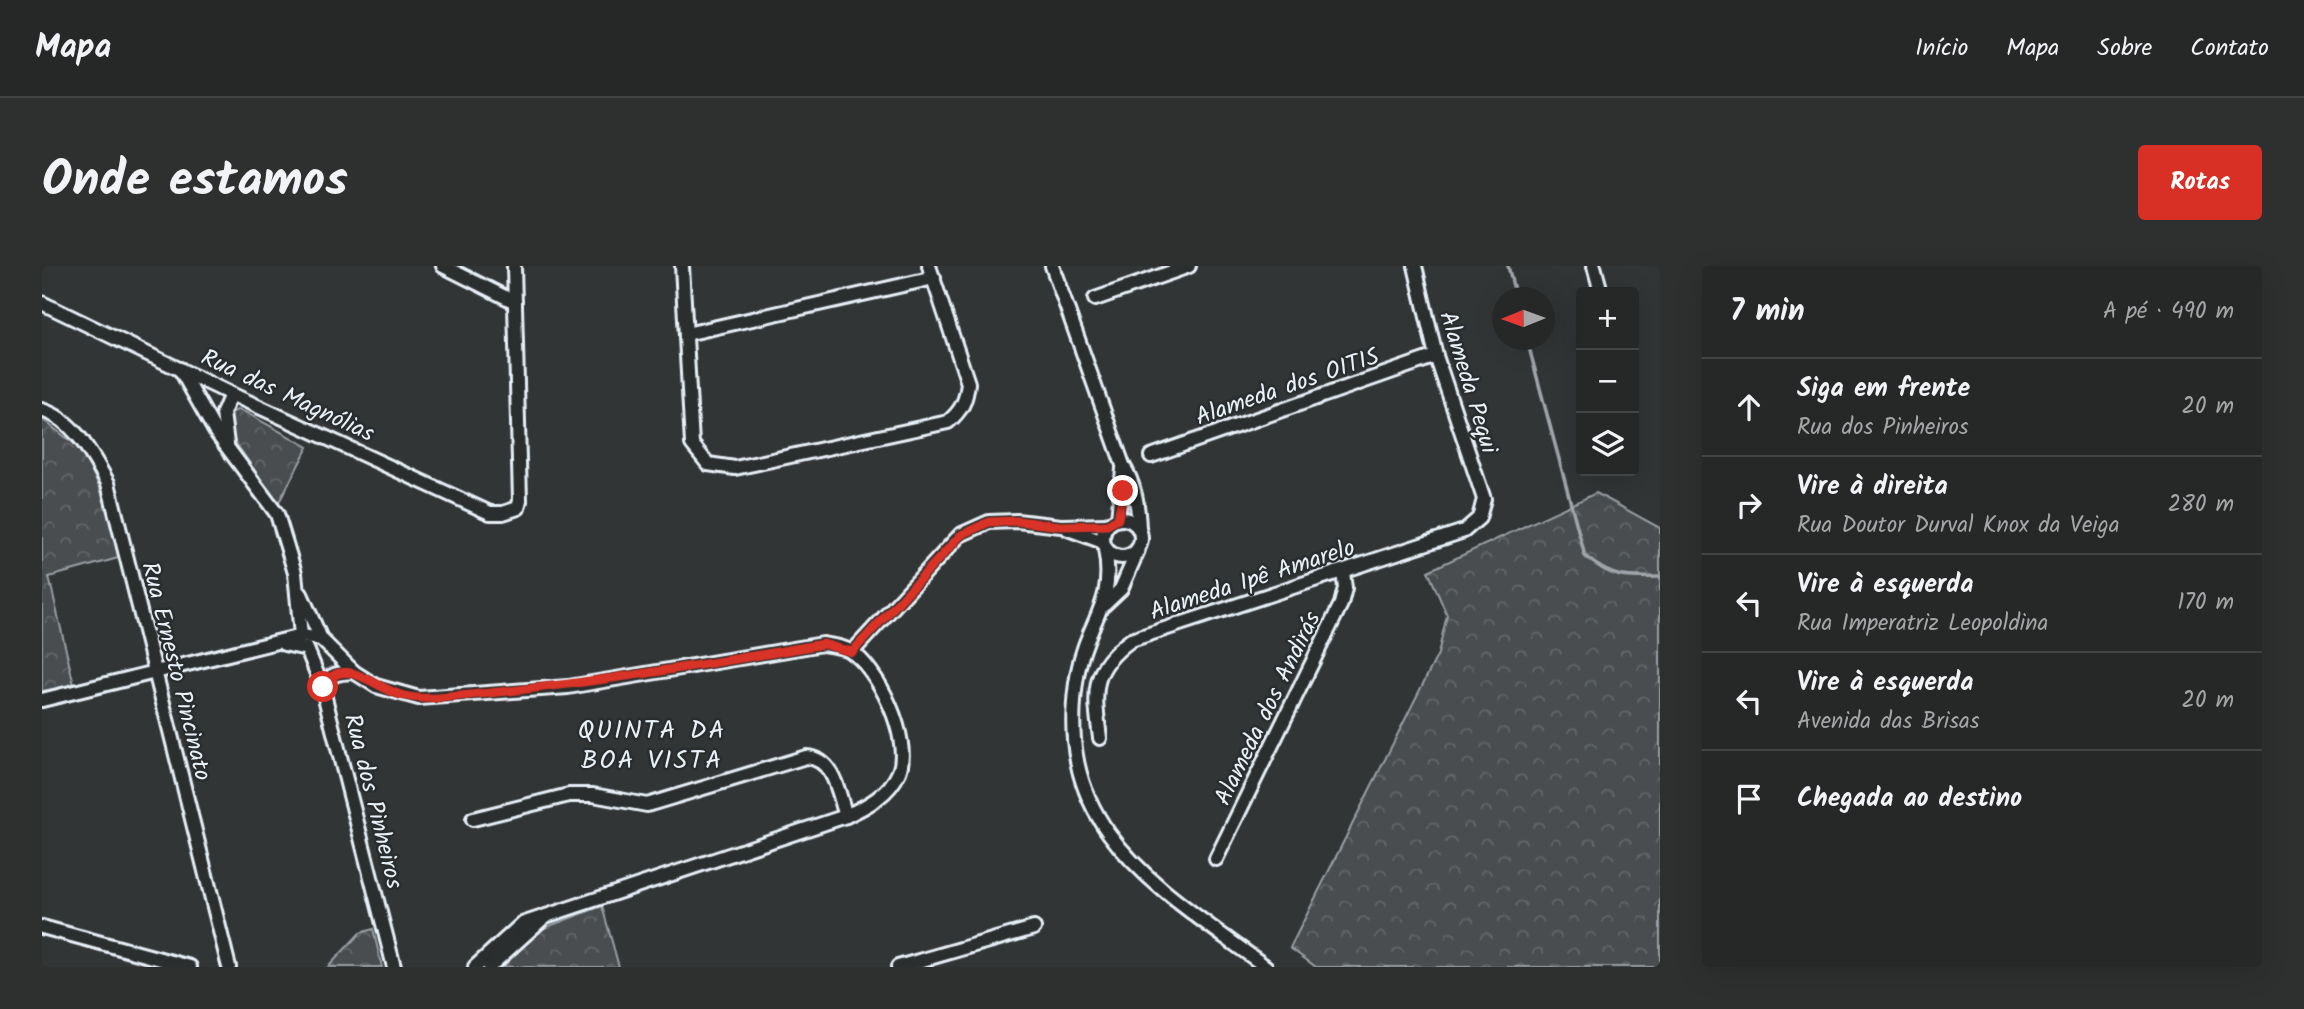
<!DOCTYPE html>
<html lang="pt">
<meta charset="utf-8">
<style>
body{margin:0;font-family:Kalam,sans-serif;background:#2e3030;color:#f1f3f6}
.controls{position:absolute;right:21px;top:21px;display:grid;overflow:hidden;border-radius:7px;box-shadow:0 7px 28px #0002}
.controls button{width:63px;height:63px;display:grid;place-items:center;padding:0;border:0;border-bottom:2px solid #424445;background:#262828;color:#f1f3f6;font:35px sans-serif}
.compass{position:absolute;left:1450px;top:21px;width:63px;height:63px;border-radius:50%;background:#262828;box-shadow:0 7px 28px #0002;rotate:269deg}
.stop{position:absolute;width:21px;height:21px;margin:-16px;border:5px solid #d93025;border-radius:50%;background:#fff}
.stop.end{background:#d93025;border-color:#fff;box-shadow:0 2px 7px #0008}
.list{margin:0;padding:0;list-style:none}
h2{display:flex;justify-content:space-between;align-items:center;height:91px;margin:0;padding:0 28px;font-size:30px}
h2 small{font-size:23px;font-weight:400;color:#a4a6a8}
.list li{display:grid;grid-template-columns:46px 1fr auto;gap:21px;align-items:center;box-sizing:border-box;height:98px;padding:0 28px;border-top:2px solid #424445}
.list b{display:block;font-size:26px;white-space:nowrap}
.list p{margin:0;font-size:23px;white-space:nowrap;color:#a4a6a8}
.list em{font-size:23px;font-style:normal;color:#a4a6a8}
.icon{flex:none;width:38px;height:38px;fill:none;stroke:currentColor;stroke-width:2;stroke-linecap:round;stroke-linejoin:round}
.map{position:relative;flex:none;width:1618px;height:701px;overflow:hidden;border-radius:7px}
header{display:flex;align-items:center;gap:42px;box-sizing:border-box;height:98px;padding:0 35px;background:#262828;border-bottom:2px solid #424445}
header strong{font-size:33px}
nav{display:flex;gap:38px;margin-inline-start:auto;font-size:24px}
.intro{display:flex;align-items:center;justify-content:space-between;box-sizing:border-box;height:168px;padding:0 42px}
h1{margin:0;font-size:49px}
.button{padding:18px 32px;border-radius:7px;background:#d93025;color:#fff;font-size:24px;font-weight:700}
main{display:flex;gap:42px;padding:0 42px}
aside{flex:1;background:#262828;border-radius:7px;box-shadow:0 7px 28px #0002}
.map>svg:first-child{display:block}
.forest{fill:url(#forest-crowns);stroke:#989fa4;stroke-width:2}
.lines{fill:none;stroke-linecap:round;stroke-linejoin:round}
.stream{stroke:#9fa5aa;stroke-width:3.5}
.minor-casing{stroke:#e8f1f8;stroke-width:18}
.minor{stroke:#2a2d2e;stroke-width:12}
.route{stroke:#d93025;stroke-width:9}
.labels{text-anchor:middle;stroke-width:5;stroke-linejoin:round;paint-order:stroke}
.street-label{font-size:24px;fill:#e8f1f8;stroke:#2a2d2e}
.neighbourhood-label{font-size:26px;letter-spacing:2px;fill:#e8f1f8;stroke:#2a2d2e}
</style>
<header>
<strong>Mapa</strong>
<nav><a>Início</a><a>Mapa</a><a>Sobre</a><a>Contato</a></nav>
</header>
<div class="intro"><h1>Onde estamos</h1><a class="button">Rotas</a></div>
<main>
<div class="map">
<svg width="1618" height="701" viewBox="0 0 1618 701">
<defs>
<pattern id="forest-crowns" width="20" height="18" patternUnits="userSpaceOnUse" patternTransform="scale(1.75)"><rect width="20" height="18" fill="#494d4f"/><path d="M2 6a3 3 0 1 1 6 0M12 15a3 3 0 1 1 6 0" fill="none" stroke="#636769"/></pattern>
</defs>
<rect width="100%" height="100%" fill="#323536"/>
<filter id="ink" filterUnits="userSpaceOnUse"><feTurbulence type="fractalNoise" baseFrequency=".0143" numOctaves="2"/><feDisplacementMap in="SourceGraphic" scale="14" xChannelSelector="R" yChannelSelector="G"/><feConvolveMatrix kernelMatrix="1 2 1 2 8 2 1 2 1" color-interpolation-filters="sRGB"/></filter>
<g filter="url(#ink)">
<!-- forest -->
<g class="forest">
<path d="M195 144 203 146 266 181 236 238 193 176 184 158 187 148Z"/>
<path d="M0 153 39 183 58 222 80 291 7 311 32 419 0 425Z"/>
<path d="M1554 227 1618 262V701H1274L1248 682 1396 388 1405 349 1386 305Z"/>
<path d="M560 640 577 701H461L497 664Z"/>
<path d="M331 663 340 701H286L318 667Z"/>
</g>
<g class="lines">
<!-- stream -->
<g class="stream">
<path d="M1466 0 1474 32"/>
<path d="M1485 74 1543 290C1570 313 1583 312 1618 311"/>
</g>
<defs>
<g id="minor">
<path d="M401 0 473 36"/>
<path d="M640 0 650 178 666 198 693 202 906 156C920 144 924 135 926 117L887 0"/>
<path d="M1010 0 1081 199C1093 219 1096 239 1097 262"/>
<path d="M1552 0 1559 26"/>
<path d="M1053 33 1147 0"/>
<path d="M0 37 189 128 448 247H461L476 242 478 235 472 0"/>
<path d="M644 68 892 12"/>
<path d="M138 103 173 165 235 248 253 307 259 370"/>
<path d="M0 144C33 154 50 189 66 217L187 701"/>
<path d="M185 178 181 147 189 128"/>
<path d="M1109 190 1394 90"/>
<circle cx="1080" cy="272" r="19"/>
<path d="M1076 253 1081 203"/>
<path d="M1026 263 1061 276"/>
<path d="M1063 283C1074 339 1045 355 1036 405 1007 563 1114 619 1224 701"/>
<path d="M259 328 279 373"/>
<path d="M1062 339 1079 323 1096 284"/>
<path d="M242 378 265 383 280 420"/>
<path d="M810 386 918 269 947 256 975 255 1019 260 1065 259"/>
<path d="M312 406C297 407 289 407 280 420L352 701"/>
<path d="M0 434 259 370 279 373 312 406 334 420 377 432 526 421 781 378C790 380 800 380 808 385 836 401 870 474 857 506 847 529 825 540 804 550L480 658 433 701"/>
<path d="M1058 472C1052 427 1048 403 1089 374L1422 265 1437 252 1442 233 1394 90 1373 0"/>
<path d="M431 553 527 529H551L605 539 764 491C793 493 796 527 804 550"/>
<path d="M1174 593 1299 338 1303 322 1301 306"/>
<path d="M0 661 148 701"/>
<path d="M447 701 499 654"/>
<path d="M856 701 992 662"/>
</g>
</defs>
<!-- minor casing -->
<use href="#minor" class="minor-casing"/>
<!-- minor -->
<use href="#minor" class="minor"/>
</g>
</g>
<g class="lines" filter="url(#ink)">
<!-- route -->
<path class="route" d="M281 421C300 387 333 422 359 429 374 433 391 433 407 431 533 420 657 400 781 378L810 386 919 269 947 256 975 255 1019 260 1065 259 1076 253 1081 225"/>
</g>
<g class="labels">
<!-- street labels -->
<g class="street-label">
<text transform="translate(1427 116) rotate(73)" y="8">Alameda Pequi</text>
<text transform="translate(1245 120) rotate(-19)" y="8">Alameda dos OITIS</text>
<text transform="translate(246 129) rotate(25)" y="8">Rua das Magnólias</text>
<text transform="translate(1210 313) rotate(-18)" y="8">Alameda Ipê Amarelo</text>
<text transform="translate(135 405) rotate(76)" y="8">Rua Ernesto Pincinato</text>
<text transform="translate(1225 442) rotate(-64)" y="8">Alameda dos Andirás</text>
<text transform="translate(332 535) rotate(76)" y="8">Rua dos Pinheiros</text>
</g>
<!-- neighbourhood labels -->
<g class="neighbourhood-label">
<text x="610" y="472">QUINTA DA<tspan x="610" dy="30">BOA VISTA</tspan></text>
</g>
</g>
</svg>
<div class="controls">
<button>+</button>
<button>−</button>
<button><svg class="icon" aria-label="layers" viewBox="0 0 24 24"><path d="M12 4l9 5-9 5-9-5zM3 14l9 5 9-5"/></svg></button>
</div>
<svg class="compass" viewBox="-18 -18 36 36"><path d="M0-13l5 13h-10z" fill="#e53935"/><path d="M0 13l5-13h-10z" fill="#a4a6a8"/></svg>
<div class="stop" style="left:281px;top:421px"></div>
<div class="stop end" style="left:1081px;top:225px"></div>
</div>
<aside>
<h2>7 min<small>A pé · 490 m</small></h2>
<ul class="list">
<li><svg class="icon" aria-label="ahead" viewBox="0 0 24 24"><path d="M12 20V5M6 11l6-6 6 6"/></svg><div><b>Siga em frente</b><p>Rua dos Pinheiros</p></div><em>20 m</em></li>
<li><svg class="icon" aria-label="right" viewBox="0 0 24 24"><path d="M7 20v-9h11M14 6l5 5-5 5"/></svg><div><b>Vire à direita</b><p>Rua Doutor Durval Knox da Veiga</p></div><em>280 m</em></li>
<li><svg class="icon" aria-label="left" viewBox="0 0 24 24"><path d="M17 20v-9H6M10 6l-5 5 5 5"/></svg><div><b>Vire à esquerda</b><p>Rua Imperatriz Leopoldina</p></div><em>170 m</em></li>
<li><svg class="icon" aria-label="left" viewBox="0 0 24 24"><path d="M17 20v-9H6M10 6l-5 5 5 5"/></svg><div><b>Vire à esquerda</b><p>Avenida das Brisas</p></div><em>20 m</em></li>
<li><svg class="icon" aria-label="arrive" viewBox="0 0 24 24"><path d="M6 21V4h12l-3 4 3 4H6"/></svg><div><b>Chegada ao destino</b></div></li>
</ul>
</aside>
</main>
